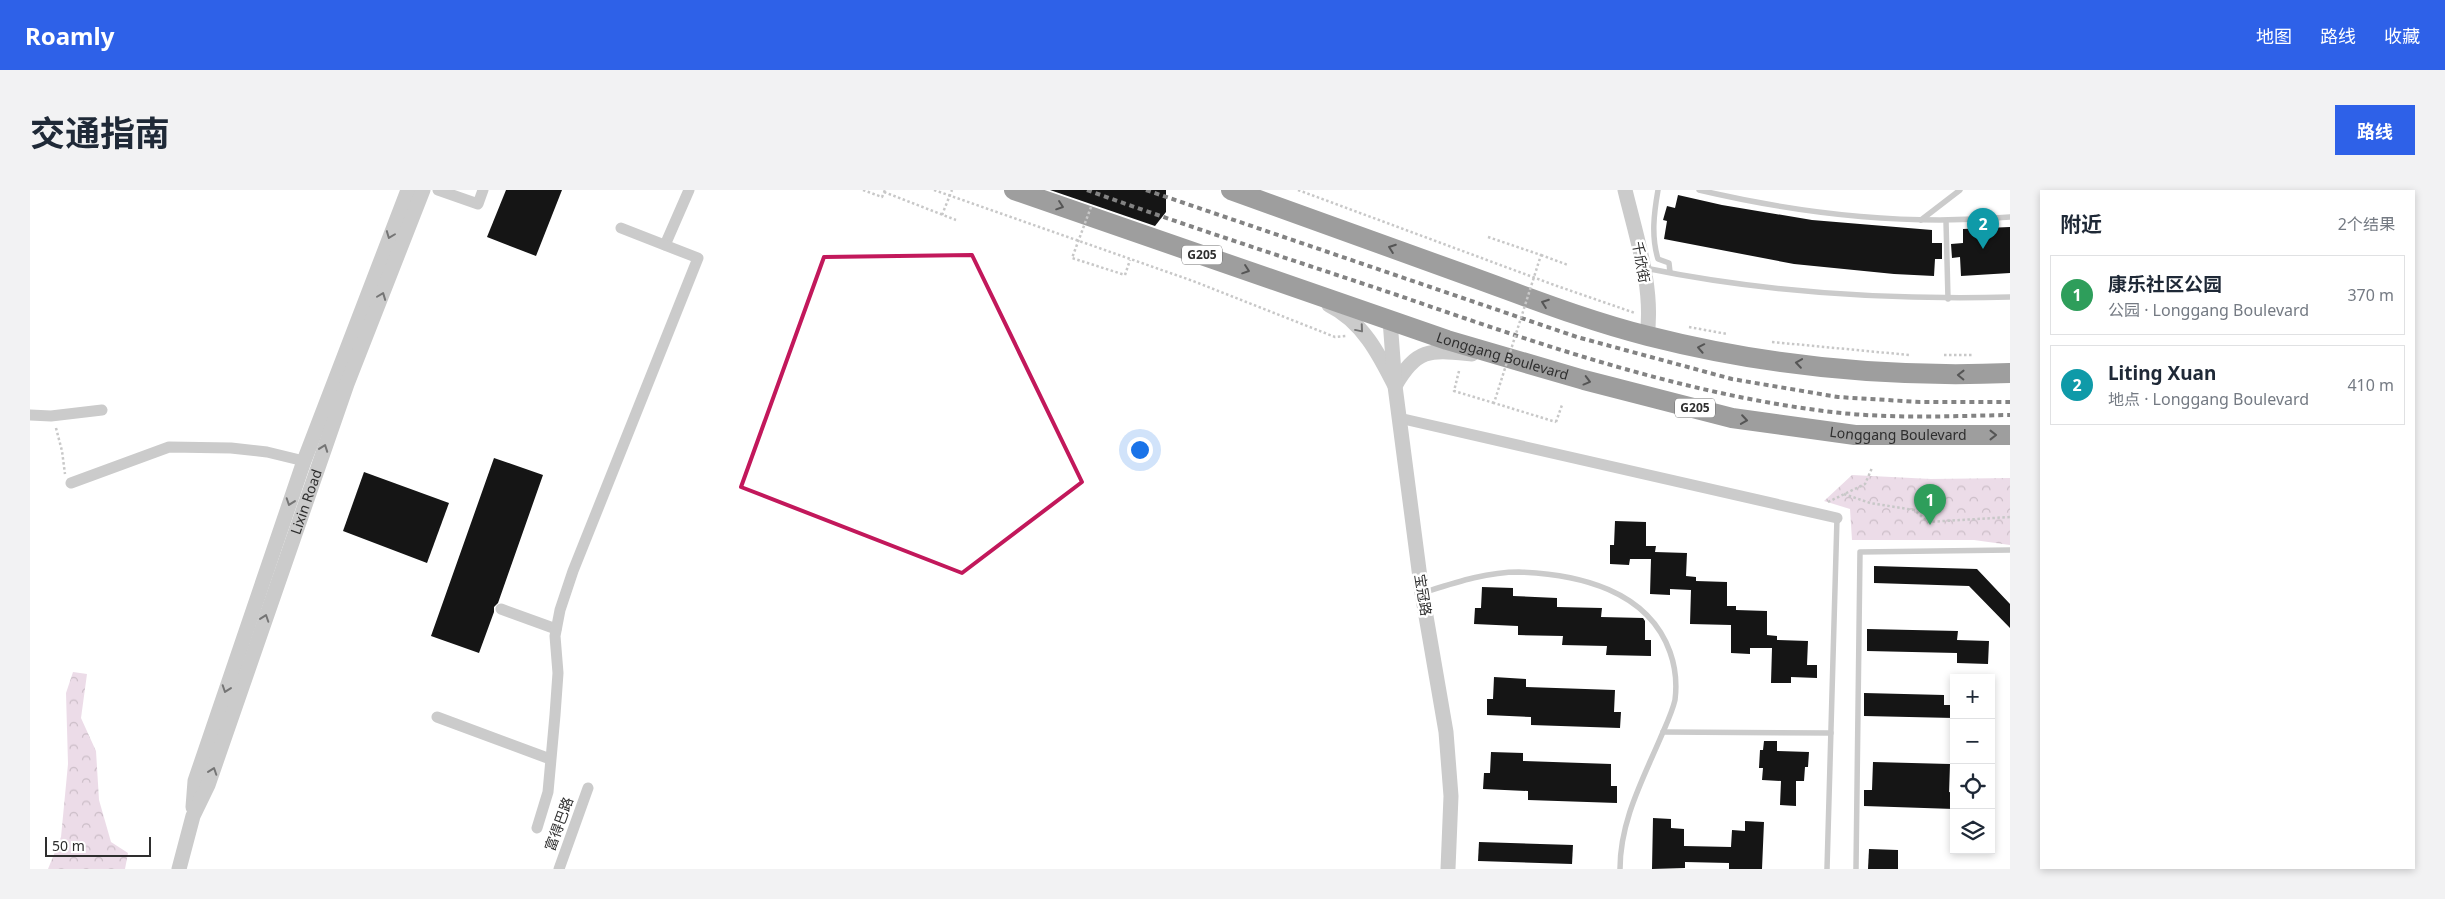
<!DOCTYPE html>
<html lang="zh">
<meta charset="utf-8">
<style>
body{margin:0;font-family:"Noto Sans","Noto Sans SC",sans-serif;background:#f2f2f3;color:#1f2937}
.controls{position:absolute;right:15px;bottom:15px;display:grid;overflow:hidden;border-radius:0px;box-shadow:0 2px 8px #0003}
.controls button{width:45px;height:45px;display:grid;place-items:center;padding:0;border:0;border-bottom:1px solid #e0e1e3;background:#fff;color:#1f2937;font:25px sans-serif}
.scale{position:absolute;left:15px;bottom:12px;width:106px;box-sizing:border-box;padding-left:5px;border:2px solid #2e2e2e;border-top:0;font-size:14px;line-height:18px;white-space:nowrap;color:#2e2e2e;-webkit-text-stroke:4px #fff;paint-order:stroke}
.you{position:absolute;left:1109px;top:259px;width:18px;height:18px;margin:-12px;border:4px solid #fff;border-radius:50%;background:#1a73e8;box-shadow:0 0 0 8px #1a73e833}
.badge{display:grid;place-items:center;width:32px;height:32px;border-radius:50%;background:#2e61e8;color:#fff;font-size:16px;font-weight:700}
.pin{position:absolute;translate:-50% -41px;filter:drop-shadow(0 1px 2px #0008)}
.pin::after{content:'';position:absolute;top:26px;width:18px;height:15px;background:inherit;clip-path:polygon(0 0,100% 0,50% 100%)}
.list{margin:0;padding:0;list-style:none}
h2{display:flex;justify-content:space-between;align-items:center;height:65px;margin:0;padding:0 20px;font-size:21px}
h2 small{font-size:16px;font-weight:400;color:#747a83}
.list li{display:grid;grid-template-columns:32px 1fr auto;gap:15px;align-items:center;box-sizing:border-box;height:80px;margin:0 10px 10px;padding:0 10px;border:1px solid #e0e1e3;border-radius:0px}
.list b{display:block;font-size:19px;white-space:nowrap}
.list p{margin:0;font-size:16px;white-space:nowrap;color:#747a83}
.list em{font-size:16px;font-style:normal;color:#747a83}
.icon{flex:none;width:28px;height:28px;fill:none;stroke:currentColor;stroke-width:2;stroke-linecap:round;stroke-linejoin:round}
.map{position:relative;flex:none;width:1980px;height:679px;overflow:hidden;border-radius:0px}
header{display:flex;align-items:center;gap:30px;box-sizing:border-box;height:70px;padding:0 25px;background:#2e61e8;color:#fff}
header strong{font-size:24px}
nav{display:flex;gap:28px;margin-inline-start:auto;font-size:18px}
.intro{display:flex;align-items:center;justify-content:space-between;box-sizing:border-box;height:120px;padding:0 30px}
h1{margin:0;font-size:35px}
.button{padding:12px 22px;border-radius:0px;background:#2e61e8;color:#fff;font-size:18px;font-weight:700}
main{display:flex;gap:30px;padding:0 30px}
aside{flex:1;background:#fff;border-radius:0px;box-shadow:0 2px 8px #0003}
.map>svg:first-child{display:block}
.forest{fill:url(#forest-crowns)}
.building{fill:#151515}
.lines{fill:none;stroke-linecap:round;stroke-linejoin:round}
.path{stroke:#c8c8c8;stroke-width:2.5;stroke-dasharray:2.5 2.5;stroke-linecap:butt}
.service{stroke:#cbcbcb;stroke-width:5.5}
.minor{stroke:#cbcbcb;stroke-width:11}
.tertiary{stroke:#cbcbcb;stroke-width:15}
.trunk{stroke:#9e9e9e;stroke-width:20}
.rail{stroke:#838383;stroke-width:4;stroke-dasharray:5 4;stroke-linecap:butt}
.path-bridge{stroke:#c8c8c8;stroke-width:2.5;stroke-dasharray:2.5 2.5;stroke-linecap:butt}
.oneway{stroke:#555}
.oneway2{stroke:#757575}
.marked{fill:none;stroke:#c2185b;stroke-width:4;stroke-linejoin:round}
.labels{text-anchor:middle;stroke-width:5;stroke-linejoin:round;paint-order:stroke}
.shield{fill:#fff;stroke:#6d6d6d;stroke-width:1}
.shield-label{font-size:12px;font-weight:bold;fill:#2e2e2e}
.street-label{font-size:14px;fill:#2e2e2e;stroke:#fff}
</style>
<header>
<strong>Roamly</strong>
<nav><a>地图</a><a>路线</a><a>收藏</a></nav>
</header>
<div class="intro"><h1>交通指南</h1><a class="button">路线</a></div>
<main>
<div class="map">
<svg width="1980" height="679" viewBox="0 0 1980 679">
<defs>
<pattern id="forest-crowns" width="20" height="18" patternUnits="userSpaceOnUse" patternTransform="scale(1.25)"><rect width="20" height="18" fill="#ecdce8"/><path d="M2 6a3 3 0 1 1 6 0M12 15a3 3 0 1 1 6 0" fill="none" stroke="#cbbdc7"/></pattern>
</defs>
<rect width="100%" height="100%" fill="#fff"/>
<!-- forest -->
<g class="forest">
<path d="M1822 285 1901 289 1980 288V355L1944 350H1822L1820 319 1794 311Z"/>
<path d="M43 482 57 484 51 528 66 561 69 610 81 652 98 663 95 679H18L31 647 38 574 36 503Z"/>
</g>
<!-- building -->
<g class="building">
<path d="M476 0H532L506 66 457 47Z"/>
<path d="M1020 0H1136V22L1125 36Z"/>
<path d="M1648 5 1692 15 1782 30 1902 40V53H1912V69H1905L1904 86 1864 84 1764 74 1634 49 1637 31 1633 30 1637 16 1645 18Z"/>
<path d="M1980 37V83L1931 86 1930 67 1922 68 1921 54 1933 53V39Z"/>
<path d="M464 268 513 285 468 413 464 417V422L449 463 401 446Z"/>
<path d="M334 282 419 313 397 373 313 341Z"/>
<path d="M1585 331 1616 332V356H1626L1625 362 1657 363 1656 386 1666 387V391L1697 392V416H1706V420L1737 421V445L1747 446V450L1778 451 1777 475H1787V488L1761 487V493H1741L1742 458H1720V464L1701 463V435L1660 434 1661 400 1640 399V405L1620 404 1621 369H1600L1599 375 1580 374V355H1584Z"/>
<path d="M1844 376 1947 379 1980 414V438L1939 396 1844 393Z"/>
<path d="M1452 397 1483 398V406L1527 408V417L1572 418 1571 427 1613 428 1615 431V450H1621V466L1576 465 1577 456 1532 455 1533 446 1488 445V436L1444 434 1445 418H1451Z"/>
<path d="M1837 439 1928 441 1927 450 1959 451 1958 474 1927 473V463L1837 461Z"/>
<path d="M1464 487 1496 489V497L1585 500 1584 522H1591L1590 538 1501 535V527L1457 525V509H1463Z"/>
<path d="M1834 503 1914 505V515H1924V528L1834 526Z"/>
<path d="M1734 551H1747V561L1779 562 1778 577H1775L1774 591H1766V616L1750 615 1751 591 1732 590 1733 578H1729L1730 560H1733Z"/>
<path d="M1461 562 1493 563V571L1581 574V596H1587V613L1498 610V601L1453 599 1454 583H1460Z"/>
<path d="M1843 572 1920 574 1919 602 1924 603V619L1834 616V600H1842Z"/>
<path d="M1623 628 1641 629V638L1654 639V656L1701 657 1702 640 1715 641V631L1734 632 1732 679H1699V673L1655 672V678L1622 679Z"/>
<path d="M1449 652 1543 655 1542 674 1448 671Z"/>
<path d="M1839 659 1868 660V679H1838Z"/>
</g>
<g class="lines">
<!-- path -->
<g class="path">
<path d="M833 0 852 7 855 0"/>
<path d="M904 0 1163 91 1305 147 1316 146"/>
<path d="M1268 0 1527 96 1605 123"/>
<path d="M854 2 926 30"/>
<path d="M1511 65 1538 75"/>
<path d="M1095 85 1100 70"/>
<path d="M1659 137 1697 144"/>
<path d="M1742 152 1879 165"/>
<path d="M1914 165H1944"/>
<path d="M1429 181 1424 201 1464 213"/>
<path d="M1526 232 1532 215"/>
<path d="M26 238 32 261 35 284"/>
<path d="M1814 304 1840 313 1884 320 1898 332 1980 327"/>
<path d="M1798 312 1835 294 1842 278"/>
</g>
<!-- service -->
<g class="service">
<path d="M1628 0C1624 23 1621 46 1628 69L1639 73 1640 82"/>
<path d="M1669 0C1771 24 1875 36 1980 27"/>
<path d="M1891 30 1930 0"/>
<path d="M1916 31 1918 109"/>
<path d="M1615 78C1736 103 1858 110 1980 107"/>
<path d="M1392 403C1424 393 1456 382 1489 382 1548 384 1618 400 1640 462 1645 476 1647 494 1645 510 1642 523 1635 537 1630 549 1612 591 1590 632 1590 679"/>
<path d="M1633 542 1801 543"/>
<path d="M1797 679 1807 328"/>
<path d="M1826 679 1830 362 1980 360"/>
</g>
<!-- minor -->
<g class="minor">
<path d="M408 0 448 14 453 0"/>
<path d="M635 55 659 0"/>
<path d="M0 225 21 226 72 220"/>
<path d="M1369 228 1807 328"/>
<path d="M41 293 139 257 201 258 237 262 274 271"/>
<path d="M471 419 526 439"/>
<path d="M407 527 520 569"/>
<path d="M507 638 518 602 525 525 528 483 525 446 530 420 543 381 668 68 591 38"/>
<path d="M529 679 558 598"/>
</g>
<!-- tertiary -->
<g class="tertiary">
<path d="M1595 0C1606 46 1624 98 1617 146"/>
<path d="M1299 115C1332 131 1349 164 1365 196 1387 157 1401 160 1442 164"/>
<path d="M1360 130 1365 196 1392 403 1416 542 1421 606 1418 679"/>
<path d="M163 617 165 591 274 271 378 0"/>
<path id="s1" d="M149 679 163 626 178 595 317 194 393 0"/>
</g>
<!-- trunk -->
<g class="trunk">
<path id="s2" d="M984 0 1417 150 1554 190 1702 228 1825 245H1980"/>
<path d="M1201 0C1282 29 1362 58 1442 87 1500 108 1558 131 1618 146 1736 176 1859 188 1980 183"/>
</g>
<!-- rail -->
<g class="rail">
<path d="M1057 0C1159 37 1263 70 1367 105 1509 154 1652 204 1802 222 1861 229 1921 226 1980 225"/>
<path d="M1116 0 1547 147 1702 189 1808 207 1890 212H1980"/>
</g>
<!-- path-bridge -->
<g class="path-bridge">
<path d="M1061 17 1042 68 1095 85"/>
<path d="M912 25 922 0"/>
<path d="M1458 47 1511 65 1464 213 1526 232"/>
</g>
</g>
<!-- one-way arrows -->
<defs><path id="oneway-chevron" d="M-2-3.5L2.5 0L-2 3.5" fill="none" stroke-width="1.6" stroke-linecap="round" stroke-linejoin="round" transform="scale(1.25)"/></defs>
<g class="oneway">
<use href="#oneway-chevron" transform="translate(1030 16) rotate(19)"/>
<use href="#oneway-chevron" transform="translate(1362 58) rotate(-160)"/>
<use href="#oneway-chevron" transform="translate(1216 80) rotate(19)"/>
<use href="#oneway-chevron" transform="translate(1515 113) rotate(-160)"/>
<use href="#oneway-chevron" transform="translate(1671 158) rotate(-169)"/>
<use href="#oneway-chevron" transform="translate(1769 173) rotate(-172)"/>
<use href="#oneway-chevron" transform="translate(1931 185) rotate(-179)"/>
<use href="#oneway-chevron" transform="translate(1557 191) rotate(15)"/>
<use href="#oneway-chevron" transform="translate(1714 230) rotate(8)"/>
<use href="#oneway-chevron" transform="translate(1963 245)"/>
</g>
<g class="oneway2">
<use href="#oneway-chevron" transform="translate(360 45) rotate(111)"/>
<use href="#oneway-chevron" transform="translate(352 106) rotate(-69)"/>
<use href="#oneway-chevron" transform="translate(1330 139) rotate(50)"/>
<use href="#oneway-chevron" transform="translate(294 258) rotate(-70)"/>
<use href="#oneway-chevron" transform="translate(260 312) rotate(109)"/>
<use href="#oneway-chevron" transform="translate(235 428) rotate(-71)"/>
<use href="#oneway-chevron" transform="translate(196 499) rotate(109)"/>
<use href="#oneway-chevron" transform="translate(183 581) rotate(-71)"/>
</g>
<!-- marked area -->
<path class="marked" d="M942 65 1052 292 932 383 711 297 794 67Z"/>
<g class="labels">
<!-- shield labels -->
<g class="shield">
<rect x="1152" y="55.5" width="40" height="19" rx="4"/>
<rect x="1645" y="208.5" width="40" height="19" rx="4"/>
</g>
<g class="shield-label">
<text x="1172" y="69">G205</text>
<text x="1665" y="222">G205</text>
</g>
<!-- street labels -->
<g class="street-label">
<text transform="translate(1611 72) rotate(80)" y="5">千欣街</text>
<text dy="5" stroke="none"><textPath href="#s2" startOffset="516">Longgang Boulevard</textPath></text>
<text dy="5" stroke="none"><textPath href="#s2" startOffset="921">Longgang Boulevard</textPath></text>
<text dy="5" stroke="none"><textPath href="#s1" startOffset="389">Lixin Road</textPath></text>
<text transform="translate(1393 405) rotate(81)" y="5">宝冠路</text>
<text transform="translate(529 634) rotate(-70)" y="5">富得巴路</text>
</g>
</g>
</svg>
<div class="controls">
<button>+</button>
<button>−</button>
<button><svg class="icon" aria-label="locate" viewBox="0 0 24 24"><circle cx="12" cy="12" r="6"/><path d="M12 2v4M12 18v4M2 12h4M18 12h4"/></svg></button>
<button><svg class="icon" aria-label="layers" viewBox="0 0 24 24"><path d="M12 4l9 5-9 5-9-5zM3 14l9 5 9-5"/></svg></button>
</div>
<div class="scale">50 m</div>
<div class="you"></div>
<div class="pin badge" style="left:1900px;top:335px;background:#2e9e5b">1</div>
<div class="pin badge" style="left:1953px;top:59px;background:#0f9aa8">2</div>
</div>
<aside>
<h2>附近<small>2个结果</small></h2>
<ul class="list">
<li><span class="badge" style="background:#2e9e5b">1</span><div><b>康乐社区公园</b><p>公园 · Longgang Boulevard</p></div><em>370 m</em></li>
<li><span class="badge" style="background:#0f9aa8">2</span><div><b>Liting Xuan</b><p>地点 · Longgang Boulevard</p></div><em>410 m</em></li>
</ul>
</aside>
</main>
